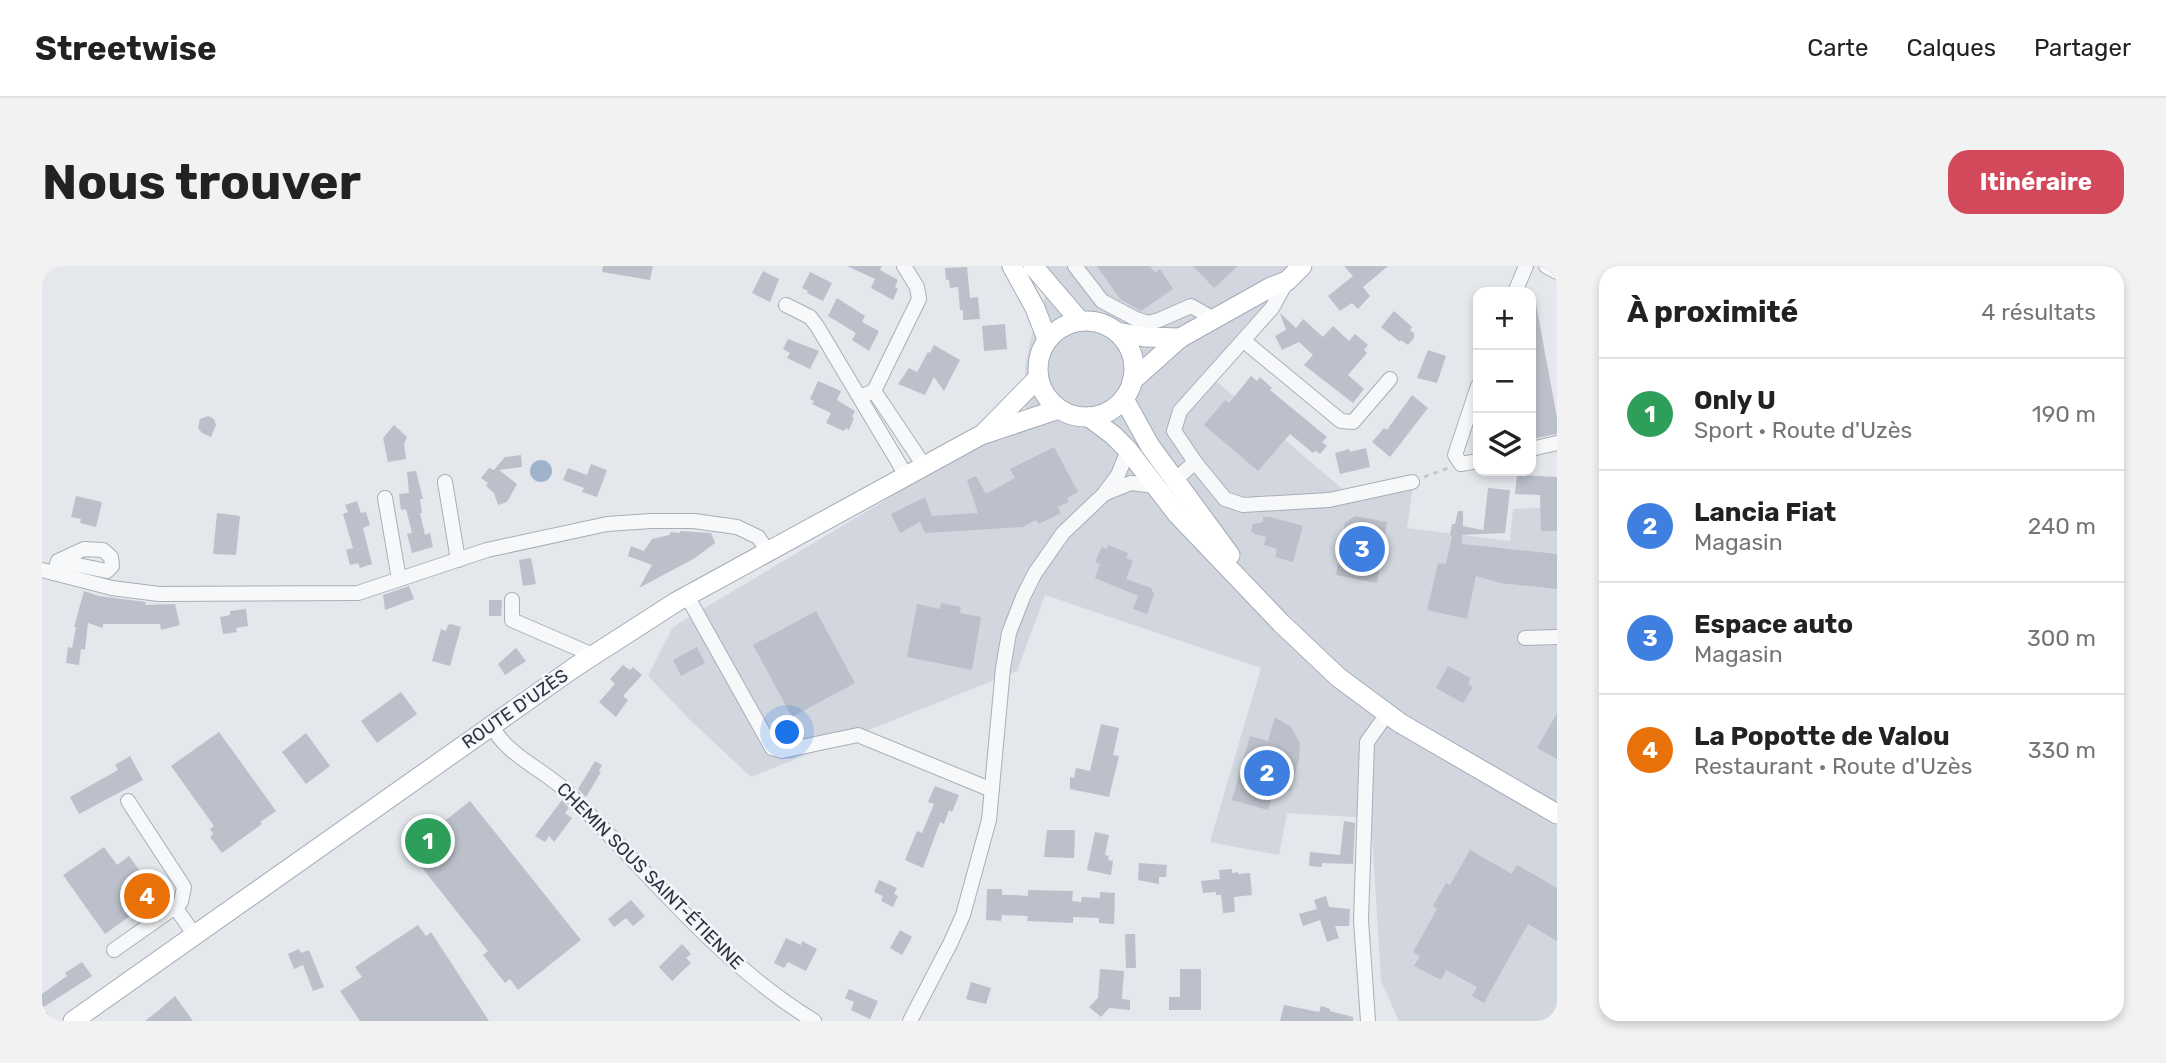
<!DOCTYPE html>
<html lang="fr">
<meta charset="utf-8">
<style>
body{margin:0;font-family:Rubik,sans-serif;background:#f2f2f2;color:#222}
.controls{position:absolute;right:21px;top:21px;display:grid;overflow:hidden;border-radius:14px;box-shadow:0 4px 10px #0003}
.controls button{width:63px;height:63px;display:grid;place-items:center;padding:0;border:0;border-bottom:2px solid #e0e0e0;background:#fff;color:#222;font:35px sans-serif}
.you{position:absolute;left:746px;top:467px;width:24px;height:24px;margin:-18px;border:5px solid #fff;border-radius:50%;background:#1a73e8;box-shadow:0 0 0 10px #1a73e833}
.badge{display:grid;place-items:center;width:46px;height:46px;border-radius:50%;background:#d1495b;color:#fff;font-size:23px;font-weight:700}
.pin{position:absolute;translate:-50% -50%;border:4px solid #fff;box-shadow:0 2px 7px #0006}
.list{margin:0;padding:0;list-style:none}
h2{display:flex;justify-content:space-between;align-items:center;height:91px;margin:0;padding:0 28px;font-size:30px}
h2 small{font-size:23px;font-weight:400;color:#767676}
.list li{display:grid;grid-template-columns:46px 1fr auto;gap:21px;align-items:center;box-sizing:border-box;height:112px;padding:0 28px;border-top:2px solid #e0e0e0}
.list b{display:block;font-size:26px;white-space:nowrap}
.list p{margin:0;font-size:23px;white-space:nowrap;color:#767676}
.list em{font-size:23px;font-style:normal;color:#767676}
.icon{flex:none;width:38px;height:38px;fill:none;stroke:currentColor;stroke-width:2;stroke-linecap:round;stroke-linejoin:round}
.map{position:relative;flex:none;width:1515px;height:755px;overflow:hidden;border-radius:21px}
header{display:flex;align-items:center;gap:42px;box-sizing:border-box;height:98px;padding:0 35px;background:#fff;border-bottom:2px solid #e0e0e0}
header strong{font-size:33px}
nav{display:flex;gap:38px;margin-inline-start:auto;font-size:24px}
.intro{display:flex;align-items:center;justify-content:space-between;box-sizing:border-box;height:168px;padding:0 42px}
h1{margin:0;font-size:49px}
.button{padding:18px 32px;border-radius:21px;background:#d1495b;color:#fff;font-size:24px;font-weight:700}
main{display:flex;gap:42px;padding:0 42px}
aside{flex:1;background:#fff;border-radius:21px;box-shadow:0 4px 10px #0003}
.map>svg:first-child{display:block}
.built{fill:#d2d6de}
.water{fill:#9fb4cc}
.building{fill:#bbc0ca}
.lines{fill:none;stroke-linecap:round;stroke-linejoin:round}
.minor-casing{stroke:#a9aeb7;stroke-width:16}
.major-casing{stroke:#a3abb8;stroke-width:21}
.path{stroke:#c2c5cb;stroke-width:2.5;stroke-dasharray:5 5;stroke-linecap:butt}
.minor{stroke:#f7f8fa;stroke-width:14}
.major{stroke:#fff;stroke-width:19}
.labels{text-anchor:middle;stroke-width:5;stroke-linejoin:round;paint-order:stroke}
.street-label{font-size:18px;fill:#2b3445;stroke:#f4f6f9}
</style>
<header>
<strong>Streetwise</strong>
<nav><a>Carte</a><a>Calques</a><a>Partager</a></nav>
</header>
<div class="intro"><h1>Nous trouver</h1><a class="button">Itinéraire</a></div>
<main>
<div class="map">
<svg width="1515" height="755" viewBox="0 0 1515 755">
<rect width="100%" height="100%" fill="#e4e7ec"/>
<!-- built -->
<path class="built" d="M1005 0H1249L1174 115 1311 232 1371 220 1365 262 1468 275 1471 243 1515 241V755H1357L1339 715 1329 552 1245 547 1237 589 1168 576 1219 402 1003 329 975 405 709 511 647 453 606 410 631 361 842 235 984 143 983 102 990 68 1011 9Z"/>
<!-- water -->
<circle class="water" cx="499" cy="205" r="11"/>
<!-- building -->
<g class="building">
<path d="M561 0H611L608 14 560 6Z"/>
<path d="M805 0H840L838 4 856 14 853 21 856 23 851 34 829 22 833 13Z"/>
<path d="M1055 0H1108L1113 7 1118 3 1131 23 1099 45 1078 33Z"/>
<path d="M1151 0H1196L1172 22Z"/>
<path d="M1302 0H1346L1321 21 1328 30 1316 43 1310 37 1298 45 1286 30 1311 10Z"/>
<path d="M925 1 928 32 936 31 938 53 921 54V44H918L916 21 908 22 907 14H904L903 2Z"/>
<path d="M721 5 737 13 728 36 710 27Z"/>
<path d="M768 6 790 17 781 35 765 27 766 25 760 22Z"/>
<path d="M795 32 823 50 820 56 837 65 827 85 810 74 814 67 786 50Z"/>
<path d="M1494 38 1515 152V168L1489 173V39Z"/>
<path d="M1352 45 1370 61 1368 64 1372 67V72L1366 79 1359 74 1358 76 1339 61Z"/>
<path d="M1238 47 1254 62 1261 53 1281 71 1291 60 1307 75 1313 68 1326 79 1322 84 1325 87 1306 109 1322 123 1311 137 1262 99 1271 89 1257 76 1240 84 1233 70 1244 64Z"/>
<path d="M963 58 965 83 942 85 940 60Z"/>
<path d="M746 73 777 85 768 103 745 92 748 87 741 83Z"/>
<path d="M892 79 918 94 902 125 892 111 883 129 856 118 867 102 875 106 886 86 888 87Z"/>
<path d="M1386 84 1404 90 1395 117 1375 112Z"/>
<path d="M1209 110 1215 115 1218 111 1230 122 1228 124 1285 171 1280 176 1285 180 1278 188 1274 185 1271 187 1248 168 1216 205 1162 159 1183 134 1187 137Z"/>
<path d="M776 115 799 125 795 134 813 145 810 151 812 152 807 164 804 162 802 165 784 157 789 147 770 138 772 135 768 133Z"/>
<path d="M1370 129 1386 142 1348 191 1330 176 1342 162 1345 164Z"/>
<path d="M166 150 172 153 174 159 169 171 160 167 156 162 158 153Z"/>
<path d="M352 159 365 171 362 178 364 193 346 196 341 172Z"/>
<path d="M1012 181 1036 226 1025 232 1027 236 1016 241 1019 247 997 258 994 254 981 261 883 267 878 256 858 267 849 248 883 231 890 250 936 247 925 214 934 210 944 228 973 212 968 203Z"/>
<path d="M1324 182 1328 201 1298 208 1293 187 1307 183 1308 186Z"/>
<path d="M479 189 480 201 457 204 475 218 465 236 456 239 452 227 444 220 446 217 439 212 447 202 452 204 463 191Z"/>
<path d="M549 198 565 204 555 231 540 226 542 222 521 214 526 202 545 209Z"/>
<path d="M374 205 381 233H378L380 247H378L383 269 388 267 391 281 370 287 365 268 370 267 364 243 359 244 357 228 367 227 365 206Z"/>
<path d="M1475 209 1515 211V265H1499L1498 229 1473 228Z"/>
<path d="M1446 222 1468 224 1463 267 1441 268Z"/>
<path d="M34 230 60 236 54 261 38 257 39 253 29 251Z"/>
<path d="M315 235 319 247 324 246 328 259 321 262 330 298 318 302 316 297 308 299 304 284 311 282 301 248 306 246 303 239Z"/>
<path d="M1416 245H1421V260L1441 264V268L1420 269V278L1515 288V323L1458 317 1434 310 1425 353 1385 344 1396 297 1404 298 1410 270 1408 269 1410 258H1413Z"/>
<path d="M175 247 198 250 194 289 171 288Z"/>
<path d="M1313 250 1345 256 1335 317 1294 309 1303 257Z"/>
<path d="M1221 251H1228L1261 260 1251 296 1233 291 1235 283 1222 279 1224 271 1213 268 1209 265 1211 258 1221 256Z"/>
<path d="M638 265 669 267 673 277 653 292 597 322 610 299 586 290 589 280 602 285 610 273 627 269 629 266 638 267Z"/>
<path d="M1066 279 1086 287 1084 292 1091 295 1084 313 1109 322 1112 328 1105 348 1091 343 1096 330 1053 312 1058 298 1053 296 1060 281 1065 283Z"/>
<path d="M489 292 494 318 481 320 477 294Z"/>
<path d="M367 320 372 333 343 344 341 329Z"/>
<path d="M42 325 57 330 104 336 103 339 133 338 138 359 119 364 118 358H61V362L46 357 43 384 39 383 37 399 24 397 26 381 30 382 34 361H32Z"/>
<path d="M447 334H460L459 350H447Z"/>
<path d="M899 337 919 341 918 347 939 351 930 404 865 391 875 338 898 343Z"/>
<path d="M204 343 206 360 194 362 195 366 181 368 178 351 188 349V345Z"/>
<path d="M774 345 813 417 750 451 711 379Z"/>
<path d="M409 358 419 361 408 400 390 395 399 363 404 365 406 359Z"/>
<path d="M655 381 663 397 639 410 631 394Z"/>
<path d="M474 382 484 395 463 409 456 398Z"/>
<path d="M581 399 588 404 591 401 600 409 581 430 586 434 574 451 557 436 573 418 568 413Z"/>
<path d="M1406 400 1429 412 1426 418 1431 421 1421 437 1394 422Z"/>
<path d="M359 426 375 448 335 477 319 455Z"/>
<path d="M1515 447V493L1495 482Z"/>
<path d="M1233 451 1249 461 1258 477 1257 493 1248 525 1233 521 1226 544 1190 534 1208 470 1226 475Z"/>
<path d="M1059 458 1077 462 1071 489 1077 490 1067 531 1028 523V511L1032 512 1034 502 1048 505Z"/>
<path d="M177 466 234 545 218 556 220 558 180 587 168 571 171 568 168 563 172 560 129 500Z"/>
<path d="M264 467 288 500 264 518 240 486Z"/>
<path d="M88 490 101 514 37 548 28 531 76 504 73 499Z"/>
<path d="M553 495 560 499 557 505 559 506 544 531 536 523Z"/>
<path d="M893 520 917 529 910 546 907 544 902 558 898 556 881 602 863 594 875 565 880 567 892 538 886 536Z"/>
<path d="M520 534 527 542 523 547 530 552 512 576 507 570 503 576 493 570Z"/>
<path d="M428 535 539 674 476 724 468 713 463 717 441 689 446 685 366 584Z"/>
<path d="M1302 555 1313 557 1311 598 1280 597V601L1267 600 1268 586 1298 589Z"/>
<path d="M1005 564H1033L1032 592 1002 591Z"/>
<path d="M1053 566 1067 569 1063 589 1067 590 1066 594 1071 595 1069 609 1045 604Z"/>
<path d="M62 581 75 599 87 590 116 630 63 668 21 609Z"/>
<path d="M1428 584 1470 608 1475 599 1515 622V675L1486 658 1442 737 1430 730 1435 721 1404 704 1399 714 1372 700 1378 690 1371 686 1395 643 1391 640 1404 617 1408 619Z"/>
<path d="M1097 597 1125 599 1124 611H1117V618L1096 614Z"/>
<path d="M1190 603V607L1196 606V608L1208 607 1210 629 1192 631 1193 646 1181 647 1179 629H1174V626L1161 627 1159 615 1178 613 1177 604Z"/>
<path d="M837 614 855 622 852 628 856 630 851 641 839 635 841 630 832 626Z"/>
<path d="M945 623H960V629H973L986 630V624L1031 625 1030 635 1039 636 1040 631 1058 632V626L1073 627 1072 658 1057 657V652L1031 651V657L985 655 986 650 960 649 959 655 944 654Z"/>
<path d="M1284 630 1287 641 1308 643 1307 660H1293L1297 672 1285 676 1278 654 1261 660 1257 648 1275 643 1272 634Z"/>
<path d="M589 634 603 650 591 660 584 652 572 661 566 653Z"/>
<path d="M376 659 384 670 389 666 447 755H318L298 725 320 711 313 701Z"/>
<path d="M858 664 870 671 860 689 848 682Z"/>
<path d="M1083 668H1093L1094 702H1084Z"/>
<path d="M744 672 759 679 760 675 775 683 764 705 746 696 742 702 732 697Z"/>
<path d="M640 678 649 688 644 692 649 697 630 715 617 701Z"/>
<path d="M257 683 259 687 267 684 282 721 271 725 261 699 252 703 246 688Z"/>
<path d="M40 696 50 710 0 742V728L25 710 23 707Z"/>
<path d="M1058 703 1082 705 1080 733 1088 734V744L1067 742 1059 751 1047 741 1056 732Z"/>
<path d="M1138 703H1159V744H1127V731H1138Z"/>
<path d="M929 716 949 722 944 738 924 733Z"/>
<path d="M807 723 836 735 828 753 809 744 812 736 803 732Z"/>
<path d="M133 730 151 755H103L117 744Z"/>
<path d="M1242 739 1277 746 1279 740 1288 743V745L1311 751V755H1238Z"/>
</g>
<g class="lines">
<defs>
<g id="minor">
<path d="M1033 0 1060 35 1094 53 1106 57 1117 54 1149 40 1172 53"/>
<path d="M1504 0 1515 6"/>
<path d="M1473 26 1484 0"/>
<path d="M744 39 768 51 775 60 865 211"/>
<path d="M1202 75 1299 155 1311 156 1348 113"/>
<path d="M1436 120 1413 189 1419 198 1436 195"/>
<path d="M832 125 883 201"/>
<path d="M818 131 832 125 877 33 875 21 862 0"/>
<path d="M1489 183 1515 177"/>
<path d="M1153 196 1183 233 1201 239 1287 234 1370 216"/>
<path d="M1132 215 1153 196 1132 165 1138 145 1230 42 1245 15"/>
<path d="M403 216 416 294"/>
<path d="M1064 227 1089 217 1113 220"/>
<path d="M343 232 357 313"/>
<path d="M0 304 70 322 117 328 316 327 445 284 565 258 609 255H652L695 261 716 271 726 285"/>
<path d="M12 307 16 295 65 305 70 300 69 291 61 284 42 283 16 295"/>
<path d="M645 330 730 482 740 485 816 469 950 524"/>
<path d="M470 334V354L551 389"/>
<path d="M1483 372 1515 371"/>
<path d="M450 459C461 487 504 505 525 526 605 604 675 696 772 755"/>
<path d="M86 535 142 621 139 636 133 641"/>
<path d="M72 684 133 641 152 668"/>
<path d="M0 753 1 755"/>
<path d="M868 755 909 676 921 649 947 554 961 402 967 367 981 331 993 307 1021 267 1062 228 1076 209 1086 184"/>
<path d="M1326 755 1319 654 1325 476 1345 448"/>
</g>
<g id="major">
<path d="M970 0 993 42 1005 73"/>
<path d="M991 0 1038 55"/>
<circle cx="1044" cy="103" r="48"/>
<path d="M1075 66 1103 71 1138 72"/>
<path d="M1090 115 1138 72 1229 21 1245 15 1260 0"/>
<path d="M1082 133 1108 180 1188 289"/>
<path d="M1047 151 1071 169 1086 184 1135 248 1239 357 1296 411 1358 457 1515 548"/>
<path d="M943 166 996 112"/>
<path d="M31 755 533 401 634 336 939 169 1017 143"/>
</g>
</defs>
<!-- minor casing -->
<use href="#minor" class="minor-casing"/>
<!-- major casing -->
<use href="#major" class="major-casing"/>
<!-- path -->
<path class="path" d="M1382 211 1406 202"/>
<!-- minor -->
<use href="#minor" class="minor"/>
<!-- major -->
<use href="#major" class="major"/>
</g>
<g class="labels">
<!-- street labels -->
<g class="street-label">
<text transform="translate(473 443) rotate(-35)" y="6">ROUTE D'UZÈS</text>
<text transform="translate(608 610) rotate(45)" y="6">CHEMIN SOUS SAINT-ÉTIENNE</text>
</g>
</g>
</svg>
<div class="controls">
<button>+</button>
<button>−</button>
<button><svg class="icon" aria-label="layers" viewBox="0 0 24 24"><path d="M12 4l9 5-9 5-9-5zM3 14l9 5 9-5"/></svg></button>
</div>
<div class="you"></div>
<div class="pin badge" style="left:386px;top:575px;background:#2e9e5b">1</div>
<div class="pin badge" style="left:1225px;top:507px;background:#3f7fe0">2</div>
<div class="pin badge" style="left:1320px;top:283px;background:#3f7fe0">3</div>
<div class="pin badge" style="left:105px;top:630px;background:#e8710a">4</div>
</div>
<aside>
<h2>À proximité<small>4 résultats</small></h2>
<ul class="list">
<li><span class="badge" style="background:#2e9e5b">1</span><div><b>Only U</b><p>Sport · Route d'Uzès</p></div><em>190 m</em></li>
<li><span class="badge" style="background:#3f7fe0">2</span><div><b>Lancia Fiat</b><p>Magasin</p></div><em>240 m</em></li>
<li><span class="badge" style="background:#3f7fe0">3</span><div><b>Espace auto</b><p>Magasin</p></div><em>300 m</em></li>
<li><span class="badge" style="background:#e8710a">4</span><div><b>La Popotte de Valou</b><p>Restaurant · Route d'Uzès</p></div><em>330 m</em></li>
</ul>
</aside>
</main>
